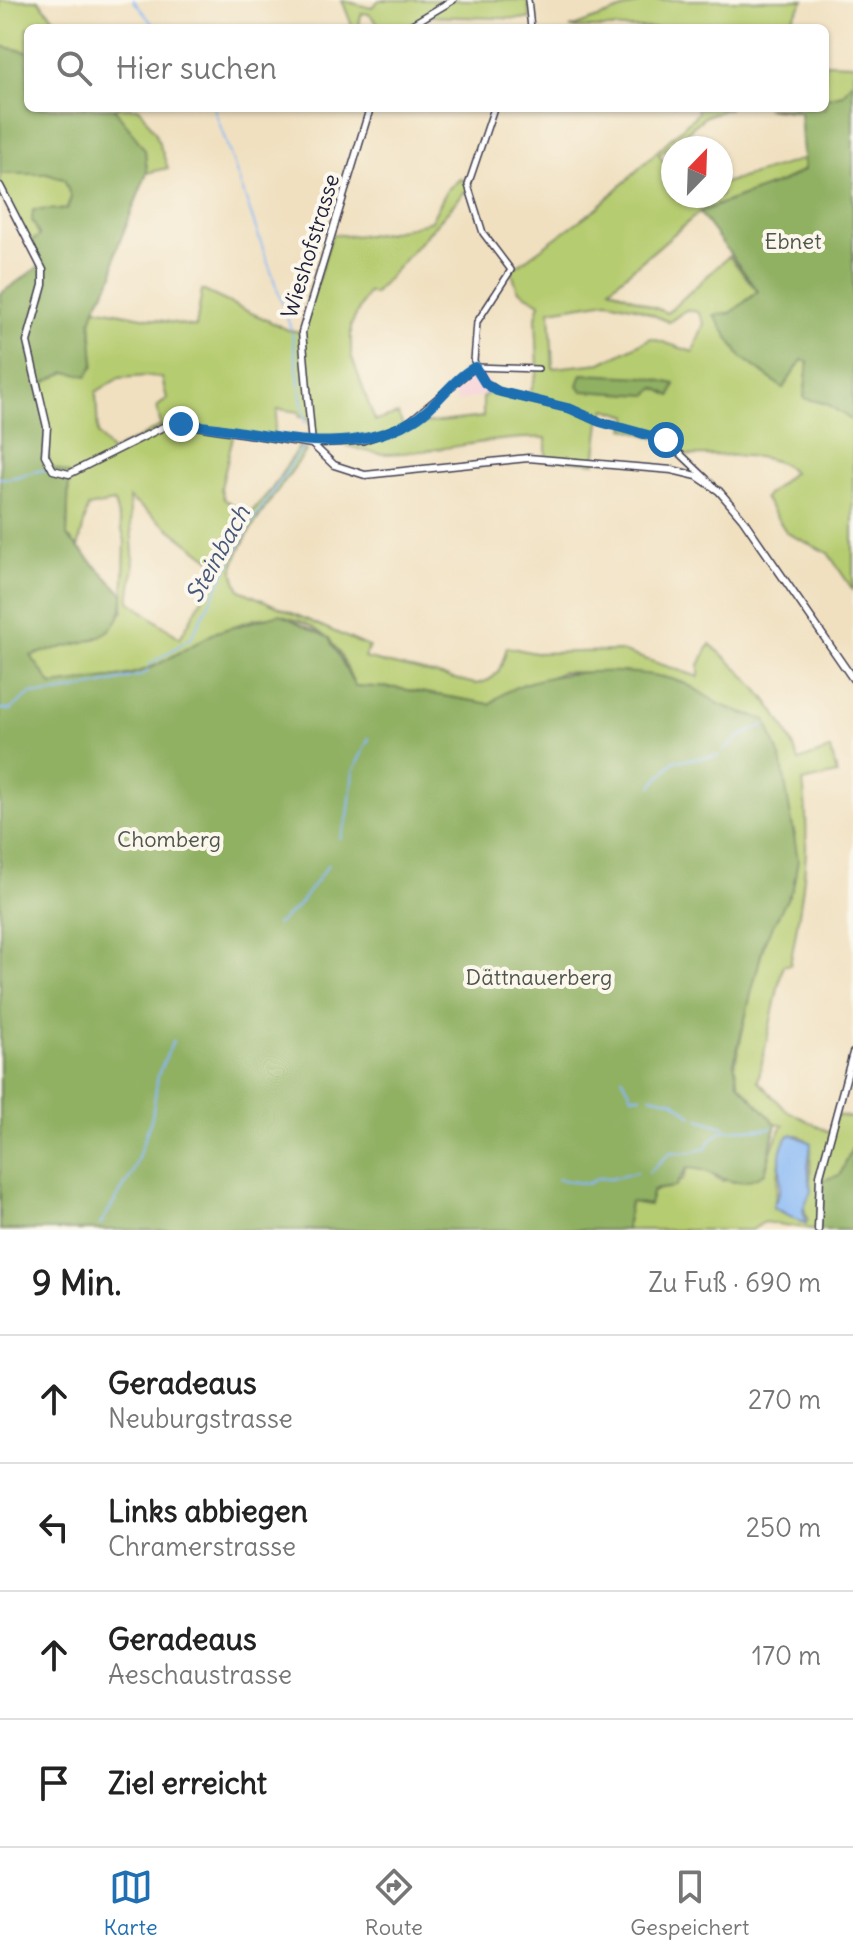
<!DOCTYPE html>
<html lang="de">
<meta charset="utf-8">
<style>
body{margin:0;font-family:Delius,sans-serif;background:#f2f2f2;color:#222}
.compass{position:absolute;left:661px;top:136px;width:72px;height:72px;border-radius:50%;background:#fff;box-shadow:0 2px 6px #0004;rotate:23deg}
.stop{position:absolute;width:24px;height:24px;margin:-18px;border:6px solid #1f6fb2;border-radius:50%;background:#fff}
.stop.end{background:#1f6fb2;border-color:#fff;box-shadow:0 2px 8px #0008}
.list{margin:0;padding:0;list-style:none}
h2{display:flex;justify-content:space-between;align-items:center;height:104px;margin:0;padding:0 32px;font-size:34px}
h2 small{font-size:26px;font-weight:400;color:#767676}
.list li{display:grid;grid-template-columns:52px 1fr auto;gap:24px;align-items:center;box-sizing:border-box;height:128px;padding:0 32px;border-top:2px solid #e0e0e0}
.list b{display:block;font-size:30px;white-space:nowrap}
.list p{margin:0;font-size:26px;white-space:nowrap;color:#767676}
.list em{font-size:26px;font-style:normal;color:#767676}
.icon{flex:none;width:44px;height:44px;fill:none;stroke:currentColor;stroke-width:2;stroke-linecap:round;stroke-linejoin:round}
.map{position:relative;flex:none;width:853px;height:1230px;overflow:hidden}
.search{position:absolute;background:#fff;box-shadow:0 2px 6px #0004;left:24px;right:24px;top:24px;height:88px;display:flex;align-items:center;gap:20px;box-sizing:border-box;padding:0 28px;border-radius:12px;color:#767676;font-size:30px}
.sheet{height:616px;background:#fff}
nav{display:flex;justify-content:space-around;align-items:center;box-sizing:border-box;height:112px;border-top:2px solid #e0e0e0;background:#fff;font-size:22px;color:#767676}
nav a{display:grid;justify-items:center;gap:4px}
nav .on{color:#1f6fb2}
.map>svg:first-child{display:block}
.built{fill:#f6cfd6}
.green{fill:#b6cc70;stroke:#6c7756;stroke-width:2;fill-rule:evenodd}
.forest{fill:#90b062;stroke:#59694e;stroke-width:2}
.water{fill:#89b9f5;stroke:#566e98;stroke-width:2}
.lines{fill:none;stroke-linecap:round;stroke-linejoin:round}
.stream{stroke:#89b9f5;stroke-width:2}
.minor-casing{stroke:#413e4f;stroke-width:8}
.tertiary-casing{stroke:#413e4f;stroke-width:9}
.minor{stroke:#fff;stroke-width:5}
.tertiary{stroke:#fff;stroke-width:6}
.route{stroke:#1f6fb2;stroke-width:10}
.labels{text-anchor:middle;stroke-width:8;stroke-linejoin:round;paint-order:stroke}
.park-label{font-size:22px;fill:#4e554b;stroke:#fbf7ec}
.street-label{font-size:22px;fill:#22223b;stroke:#fbf7ec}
.water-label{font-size:24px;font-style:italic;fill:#46577c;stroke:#fbf7ec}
</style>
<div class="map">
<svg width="853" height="1230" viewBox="0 0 853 1230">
<rect width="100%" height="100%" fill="#fbf7ec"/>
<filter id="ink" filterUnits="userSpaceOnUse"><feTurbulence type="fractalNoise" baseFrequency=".0125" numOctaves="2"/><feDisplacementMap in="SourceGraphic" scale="16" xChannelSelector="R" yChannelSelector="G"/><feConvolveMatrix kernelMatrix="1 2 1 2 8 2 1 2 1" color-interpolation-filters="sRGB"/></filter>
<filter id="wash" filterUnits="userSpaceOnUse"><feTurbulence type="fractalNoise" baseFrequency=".006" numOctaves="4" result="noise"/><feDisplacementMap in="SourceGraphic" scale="32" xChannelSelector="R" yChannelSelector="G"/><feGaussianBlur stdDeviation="1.8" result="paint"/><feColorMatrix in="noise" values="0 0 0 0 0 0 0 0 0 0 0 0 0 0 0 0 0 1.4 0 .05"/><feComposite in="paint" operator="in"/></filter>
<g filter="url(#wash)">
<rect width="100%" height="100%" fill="#f0e0c0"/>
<!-- built -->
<path class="built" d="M475 367 494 389 493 393 457 402 450 388Z"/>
<!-- green -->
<g class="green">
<path d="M0 0H38L63 28H28V52L0 46Z"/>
<path d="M342 0 371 8 379 0H528L530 19 425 16 406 28H378L380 26 369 14 362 13 359 23 363 28H353Z"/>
<path d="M648 0H804L786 28H570Z"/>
<path d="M825 63 853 64V80L843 94 825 98Z"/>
<path d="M114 108H139L155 132 168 168 147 173 145 150Z"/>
<path d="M697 108H730L706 116 659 155 673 174V196H721V184L803 159 804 170 779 183 701 211 610 288 667 313 729 256 758 292 732 312 715 316 740 356 783 388 802 359 808 362 804 398 827 404 853 421V590L828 553 787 533 764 498 793 472C772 449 714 457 683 455L671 443 625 428 629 416 606 409 600 422 595 463 546 458V438C492 436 439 453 384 454 362 454 331 435 312 444L309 418 300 417 299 412 278 409 273 438 234 432 221 488 224 499 249 515 271 490 299 447 306 451C286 480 243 533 234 565 232 574 237 582 240 590L369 647 364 658 476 684C499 680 501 668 507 647L535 653 621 651 699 677V665L710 644C749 677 783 712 799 761L831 749 837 774 803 782C812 848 802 900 790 965H783L758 1081 786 1110 831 1133 836 1115 853 1118V1146L818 1230 764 1222 752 1230H626L630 1201 683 1180 687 1168H701L722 1181 765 1173C769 1161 775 1133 784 1126L776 1124 740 1085 734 1070 753 984 795 835 766 720 721 705 681 682 625 673 562 672 490 704 396 688 355 686C349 673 344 658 335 647 281 581 212 639 154 666 123 680 86 681 52 685L30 655 98 638 123 611 125 541 114 502 88 507 78 548 67 536 69 475 50 467 37 386 66 372 94 365 91 322 95 308 196 327 202 290 288 330 302 332 332 234C367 239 397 232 431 221L447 190 460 179 468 182 469 187 374 294 368 292 351 325V355L375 421 398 414 403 426 483 417V397L494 389 528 399 538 369 536 317 540 303 518 290 511 270 598 207 698 113ZM608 301 635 307 669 322 686 310 698 312 704 323 693 352 651 338 601 363 553 368 550 310ZM149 376 162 378 167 399 157 407 161 426 111 452 98 434 96 392 119 378ZM129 498 220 567 180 638 129 601 134 566ZM789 1135H799L811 1143C809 1163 814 1190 803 1205L808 1221 804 1223 773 1208C781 1184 775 1157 789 1135Z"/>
<path d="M0 174H47L65 180 71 197 67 209 32 220 40 236 30 242 0 186Z"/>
</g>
<!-- forest -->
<g class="forest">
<path d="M0 46 28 52V108H114L145 150 147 173 116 251 113 276 95 308 91 322 94 365 87 376 66 372 38 386 47 427 45 451 50 467 69 474 67 536 123 594C125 648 68 641 31 656L52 685 126 676 153 667 216 632 280 614 329 638 355 686 396 688 490 704C526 667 633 665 681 682 694 686 706 697 719 704 733 711 750 715 766 720L782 763 798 860 793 888 764 942 734 1063 738 1083 776 1124 765 1173C724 1196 722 1168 687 1168L675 1187 653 1190 649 1205 630 1202 626 1230H0V294L41 265 30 242 40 236 32 220 33 210 67 209 71 197 64 179 47 174H0Z"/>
<path d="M853 80V421L827 404 804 398 808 362 802 360 783 388 740 356 714 315 731 313 758 291 699 212 784 181 804 170 800 112 765 108H825V98L843 94Z"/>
<path d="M582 374 646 377 675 384 671 396 656 388 647 395 582 391 578 385Z"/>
<path d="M853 1146V1230H818L820 1181 840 1175Z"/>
</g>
<!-- water -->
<path class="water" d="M792 1134 811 1143 808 1167 811 1191 803 1209 806 1224 773 1207C775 1201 779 1196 780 1189 783 1171 773 1145 792 1134Z"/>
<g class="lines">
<!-- stream -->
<g class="stream">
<path d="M133 0 156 28"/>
<path d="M214 108 291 329"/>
<path d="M292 333 305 423"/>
<path d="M0 478C16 481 31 469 48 470"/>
<path d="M149 665 191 638 250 525 304 446"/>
<path d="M0 709 10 710 31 693C50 698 117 680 142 675L148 670"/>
<path d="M724 751 739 737 765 725"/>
<path d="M652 786 674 761 718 756"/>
<path d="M340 839 348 817 353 772 369 738"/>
<path d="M276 925 298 906 328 865"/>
<path d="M622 1077 632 1096H641"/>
<path d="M651 1096 674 1101 692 1116"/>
<path d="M699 1119 726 1128"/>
<path d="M649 1172 671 1152 685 1153 705 1149C721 1119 744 1133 772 1128"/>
<path d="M558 1179 587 1184 598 1178 610 1179 638 1172"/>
<path d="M100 1225 132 1174 152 1117 158 1075 173 1041"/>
</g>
</g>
</g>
<g filter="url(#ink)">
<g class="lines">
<defs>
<g id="minor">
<path d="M528 0 531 28"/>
<path d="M494 108 468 185 483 233 511 270 477 322 474 361 485 383 500 392 571 409 597 421 666 440 713 485"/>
<path d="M312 444 363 441 406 424 475 367 538 369"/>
</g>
<g id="tertiary">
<path d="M406 28 453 0"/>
<path d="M0 186 43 270V285L27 342 47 427 45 455 53 470 69 474 167 425H190L312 444"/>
<path d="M312 444 334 465 365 475 528 458 672 470 697 476 719 491 742 518 853 679"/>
<path d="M312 444 302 332 370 108"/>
<path d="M818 1230 820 1175 853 1053"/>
</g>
</defs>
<!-- minor casing -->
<use href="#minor" class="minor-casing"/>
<!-- tertiary casing -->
<use href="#tertiary" class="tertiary-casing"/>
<!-- minor -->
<use href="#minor" class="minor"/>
<!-- tertiary -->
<use href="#tertiary" class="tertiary"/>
</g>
</g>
<g class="lines" filter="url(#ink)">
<!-- route -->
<path class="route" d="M181 424C260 429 335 462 410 422 436 409 450 380 475 367L485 383 497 391 571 409 600 422 666 440"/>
</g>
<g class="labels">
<!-- park labels -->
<g class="park-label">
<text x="793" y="249">Ebnet</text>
<text x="169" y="847">Chomberg</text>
<text x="539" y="985">Dättnauerberg</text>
</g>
<!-- street labels -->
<g class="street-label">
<text transform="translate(310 246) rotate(-73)" y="8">Wieshofstrasse</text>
</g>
<!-- water labels -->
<g class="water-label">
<text transform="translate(218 554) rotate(-61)" y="8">Steinbach</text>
</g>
</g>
</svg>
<svg class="compass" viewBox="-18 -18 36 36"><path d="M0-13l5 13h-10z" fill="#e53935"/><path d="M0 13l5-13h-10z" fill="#767676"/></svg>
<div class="stop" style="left:666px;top:440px"></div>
<div class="stop end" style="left:181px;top:424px"></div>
<div class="search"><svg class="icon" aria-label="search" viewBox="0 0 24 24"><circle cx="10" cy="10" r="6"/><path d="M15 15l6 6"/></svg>Hier suchen</div>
</div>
<section class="sheet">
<h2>9 Min.<small>Zu Fuß · 690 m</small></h2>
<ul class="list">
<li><svg class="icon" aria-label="ahead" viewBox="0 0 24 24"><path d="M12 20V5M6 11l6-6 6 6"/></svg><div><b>Geradeaus</b><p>Neuburgstrasse</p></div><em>270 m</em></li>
<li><svg class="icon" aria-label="left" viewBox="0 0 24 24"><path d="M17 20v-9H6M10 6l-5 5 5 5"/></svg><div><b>Links abbiegen</b><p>Chramerstrasse</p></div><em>250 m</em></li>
<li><svg class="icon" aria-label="ahead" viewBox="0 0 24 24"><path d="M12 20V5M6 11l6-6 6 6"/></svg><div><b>Geradeaus</b><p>Aeschaustrasse</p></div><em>170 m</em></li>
<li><svg class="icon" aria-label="arrive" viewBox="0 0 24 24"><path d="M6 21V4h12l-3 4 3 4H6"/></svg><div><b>Ziel erreicht</b></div></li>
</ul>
</section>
<nav>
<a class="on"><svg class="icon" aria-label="map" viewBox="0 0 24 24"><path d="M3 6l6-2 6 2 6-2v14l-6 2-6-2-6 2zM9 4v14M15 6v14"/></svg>Karte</a>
<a><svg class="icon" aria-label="directions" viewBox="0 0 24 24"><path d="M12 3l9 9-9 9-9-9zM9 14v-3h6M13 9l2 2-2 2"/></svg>Route</a>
<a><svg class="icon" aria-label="saved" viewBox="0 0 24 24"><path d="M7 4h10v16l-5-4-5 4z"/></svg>Gespeichert</a>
</nav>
